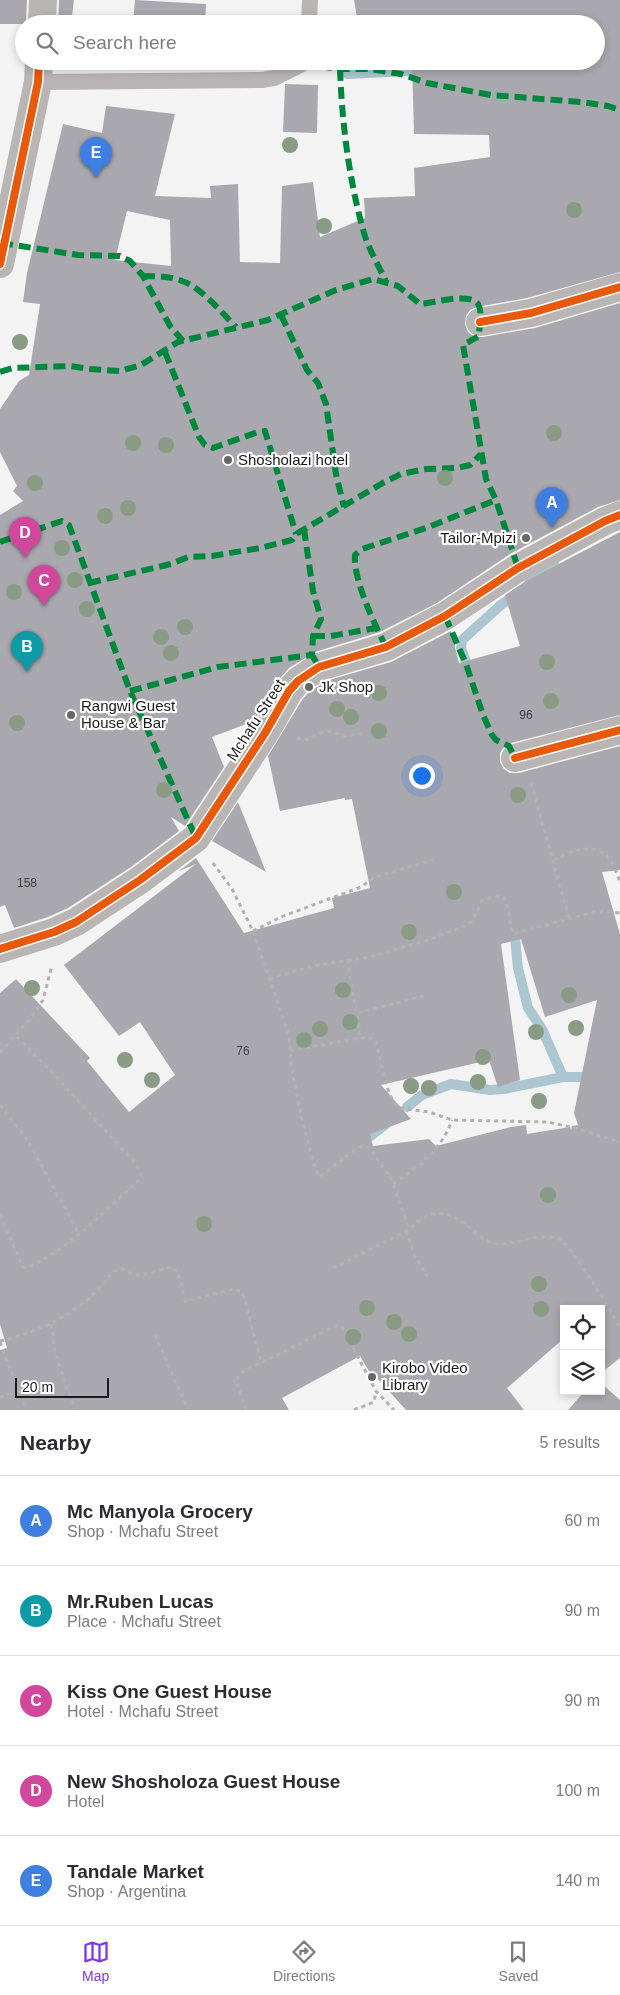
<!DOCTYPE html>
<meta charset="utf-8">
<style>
body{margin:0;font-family:Arial,sans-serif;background:#f7f7f7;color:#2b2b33}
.controls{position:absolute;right:15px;bottom:15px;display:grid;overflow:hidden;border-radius:0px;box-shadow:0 2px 8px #0003}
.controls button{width:45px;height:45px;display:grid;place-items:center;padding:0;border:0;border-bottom:1px solid #e1e1e2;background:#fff;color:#2b2b33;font:25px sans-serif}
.scale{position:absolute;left:15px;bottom:12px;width:94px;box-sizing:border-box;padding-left:5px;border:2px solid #1b1b1c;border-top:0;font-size:14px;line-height:18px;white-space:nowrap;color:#1b1b1c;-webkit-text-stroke:4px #fff;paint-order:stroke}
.you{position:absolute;left:421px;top:775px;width:18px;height:18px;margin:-12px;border:4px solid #fff;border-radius:50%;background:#1a73e8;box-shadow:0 0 0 8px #1a73e833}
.badge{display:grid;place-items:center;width:32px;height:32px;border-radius:50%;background:#7c3aed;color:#fff;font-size:16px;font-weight:700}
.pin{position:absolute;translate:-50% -41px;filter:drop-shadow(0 1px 2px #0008)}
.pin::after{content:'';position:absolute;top:26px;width:18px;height:15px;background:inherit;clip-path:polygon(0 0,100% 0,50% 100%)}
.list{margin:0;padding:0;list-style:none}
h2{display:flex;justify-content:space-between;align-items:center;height:65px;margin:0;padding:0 20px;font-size:21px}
h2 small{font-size:16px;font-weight:400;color:#7c7c81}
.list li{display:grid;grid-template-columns:32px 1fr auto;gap:15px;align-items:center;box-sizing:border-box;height:90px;padding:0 20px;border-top:1px solid #e1e1e2}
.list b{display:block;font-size:19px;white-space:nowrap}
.list p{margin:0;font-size:16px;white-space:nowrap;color:#7c7c81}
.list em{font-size:16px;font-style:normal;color:#7c7c81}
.icon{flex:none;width:28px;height:28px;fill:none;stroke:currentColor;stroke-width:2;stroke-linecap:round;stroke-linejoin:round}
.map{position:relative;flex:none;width:620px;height:1410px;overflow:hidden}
.search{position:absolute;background:#fff;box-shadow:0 2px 8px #0003;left:15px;right:15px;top:15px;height:55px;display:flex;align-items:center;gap:12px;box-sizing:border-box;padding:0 18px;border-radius:28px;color:#7c7c81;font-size:19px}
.sheet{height:515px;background:#fff}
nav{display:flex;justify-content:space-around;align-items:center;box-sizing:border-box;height:70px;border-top:1px solid #e1e1e2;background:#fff;font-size:14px;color:#7c7c81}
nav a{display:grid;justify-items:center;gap:2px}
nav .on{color:#7c3aed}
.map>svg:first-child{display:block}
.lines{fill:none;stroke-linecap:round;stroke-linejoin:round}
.stream{stroke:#abc6d0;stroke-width:10}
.building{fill:#aaa8af;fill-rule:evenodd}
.path{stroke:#b2b0b0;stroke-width:3;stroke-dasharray:4 4;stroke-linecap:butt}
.service{stroke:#b9b5b4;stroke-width:16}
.minor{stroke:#b9b5b4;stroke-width:28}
.quiet{stroke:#00873e;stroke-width:6;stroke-dasharray:12 6;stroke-linecap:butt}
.cycleway-casing{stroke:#fff;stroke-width:11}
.cycleway{stroke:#e8590c;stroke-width:8}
.tree{fill:#899b85}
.poi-dot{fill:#676768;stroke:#fff;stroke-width:2}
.labels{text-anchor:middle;stroke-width:4.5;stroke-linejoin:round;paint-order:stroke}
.number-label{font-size:12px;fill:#3f3e41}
.poi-label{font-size:15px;fill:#1b1b1c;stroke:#fff;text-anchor:start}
.street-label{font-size:15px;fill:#1b1b1c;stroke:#fff}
</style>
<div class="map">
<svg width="620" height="1410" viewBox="0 0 620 1410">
<rect width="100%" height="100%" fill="#f3f3f4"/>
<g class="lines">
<!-- stream -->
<g class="stream">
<path d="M347 74 407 71 426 76"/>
<path d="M529 583 554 562"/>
<path d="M470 673 461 648 462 640 502 604 518 593"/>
<path d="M514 928 518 968 528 1008 542 1029 563 1077"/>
<path d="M407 1107 422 1095 451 1084 490 1090 504 1089 563 1077H588L620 1084"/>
<path d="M360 1144 386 1124"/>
</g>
</g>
<!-- building -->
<g class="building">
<path d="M0 0H27L26 24H0Z"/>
<path d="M59 0H74L71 24H58Z"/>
<path d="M135 0 206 4 205 24H133Z"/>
<path d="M354 0H620V272L527 298 477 307 470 310 466 316 465 324 468 332 475 337H483L535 328 620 303V500L598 507 510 554 437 603 380 632 315 652 289 668 276 683 254 721 212 737 224 767 185 826 171 817 179 831 131 867 68 908 48 917 14 928 5 905 0 907V515L23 501 13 491 17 486 0 452V409L19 381 29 375 40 304 23 302 27 273 63 124 102 133 106 106 175 114 155 196 211 198 210 186 238 184 240 262 280 263 282 186 313 182 320 237 365 218 364 198 415 196 414 168 490 157 489 135 414 134 412 62 389 64V61H596V24H358ZM127 211 170 220 171 266 115 260Z"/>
<path d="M285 84 318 85 317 133 283 132Z"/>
<path d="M620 532V715L511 743 504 747 500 753V762L504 769 510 773H519L620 746V870L602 872 620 934V1358L601 1373V1309H564V1342L562 1340 507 1388 524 1410H406L378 1379 375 1381 360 1356 282 1398 289 1410H0V1350L7 1348 0 1324V993L16 979 90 1058 87 1061 129 1112 175 1075 140 1022 119 1036 64 965 196 864 179 871 196 858 244 933 334 908 332 898 370 888 352 799 345 800V798L280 811 268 756 302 700 308 693 326 681 391 662 451 631 459 663 520 646 505 595 526 581ZM521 939 545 1017 597 1000 574 1113 578 1125 572 1126 571 1130 570 1127 527 1134 526 1125 511 1127 436 1146 429 1139 373 1146 370 1134 411 1119 381 1085 489 1060 498 1087 520 1080 501 944Z"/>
<path d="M238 802 266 872 212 841Z"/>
<path d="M601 1383 620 1400V1410H568L585 1391H601Z"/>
</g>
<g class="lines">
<!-- path -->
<g class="path">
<path d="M297 738C309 743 312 736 322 732 329 729 335 734 341 735 349 737 358 733 365 734"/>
<path d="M531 783 569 918"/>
<path d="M554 860C571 850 597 841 611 861 615 867 617 875 620 882"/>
<path d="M213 863 232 889 253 931 289 1035 292 1070 302 1121 316 1170 320 1177 356 1149 362 1146 369 1147 391 1179 409 1229"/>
<path d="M253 931 281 917 361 887 375 877 434 860"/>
<path d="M348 960C350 987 358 1012 360 1038"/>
<path d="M269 978 318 965 364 958 422 942 465 926 472 921 482 901 498 896 504 898 506 902 513 934 594 912 603 911 620 913"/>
<path d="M358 1013 427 995"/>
<path d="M290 1051 360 1038H371L376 1042C380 1057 387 1103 400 1108L429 1112 452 1120 548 1122 579 1129 620 1142"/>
<path d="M0 1052 31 1018 43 1000 52 965"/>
<path d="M0 1105 28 1141 79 1234"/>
<path d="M393 1184C419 1166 441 1151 452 1120"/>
<path d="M0 1215 23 1267 26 1268C67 1251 105 1211 138 1181L141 1174 136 1164 49 1069 15 1035"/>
<path d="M406 1231 414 1254 427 1276"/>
<path d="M333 1268C357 1256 381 1244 404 1232 414 1226 422 1217 433 1214 438 1213 447 1214 452 1216 468 1222 479 1242 497 1244 516 1245 536 1233 557 1238 571 1242 610 1311 620 1327"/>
<path d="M51 1324 55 1352 75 1410"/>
<path d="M155 1335 188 1410"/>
<path d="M0 1341C37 1332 64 1320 93 1295 100 1289 109 1274 117 1270 124 1266 127 1273 134 1275 146 1277 160 1269 172 1267L178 1272 185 1301 235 1289 241 1292 244 1297 261 1361"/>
<path d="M0 1342 26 1410"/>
<path d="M0 1397 19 1391"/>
<path d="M246 1410 237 1383 238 1375 240 1373 336 1326 342 1327 376 1391 394 1410"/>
<path d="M354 1410 374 1402 376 1391"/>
</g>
<!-- service -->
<g class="service">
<path d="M309 24 310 0"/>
<path d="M38 82 262 80 274 78 302 64 303 61"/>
</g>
<!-- minor -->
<g class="minor">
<path d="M42 24 43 0"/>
<path d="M0 264 38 82 39 61"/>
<path d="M480 322 531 313 620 287"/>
<path d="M515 758 620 730"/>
<path d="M0 949 54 932 76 922 140 880 196 838 265 733 289 691 298 681 319 667 386 647 445 616 518 568 605 521 620 515"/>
</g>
<!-- quiet -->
<g class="quiet">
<path d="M302 64 340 69H370L401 74 427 83 491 95 581 102 608 106 620 110"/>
<path d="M340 69C342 124 349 180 364 233 369 250 379 266 386 282"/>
<path d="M1 243 78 255 120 256 130 261 143 276 170 326 183 341"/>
<path d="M143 276C156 276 170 276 182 281 201 287 222 313 236 327"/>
<path d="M281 315 307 370 318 383 326 404 336 474 344 507"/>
<path d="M165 352 199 437 205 445 213 448 258 432 265 431 296 534"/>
<path d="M0 372 13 368 70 366 90 369 120 371 141 365 178 342 268 320 336 290 373 279 398 286 420 304C433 303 470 292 478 304 483 312 479 327 479 336L463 345 486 479 496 500 518 568"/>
<path d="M304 529 313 591 321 619 313 636 312 655 319 667"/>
<path d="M0 542 62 521 69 525 130 691 196 838"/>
<path d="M89 583 171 564 188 557 212 556 260 548 292 540 296 534 381 484 401 474 426 469 457 468 470 465 481 454"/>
<path d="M445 616 466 664 483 715 492 735 496 740 509 746 515 758"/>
<path d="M313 636H331L376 628"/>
<path d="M386 647C375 625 353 580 355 555L362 549 426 528 496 500"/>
<path d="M130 691 218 667 312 655"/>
</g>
<defs>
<g id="cycleway">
<path d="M0 264 38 82 39 61"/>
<path d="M480 322 531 313 620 287"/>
<path d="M515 758 620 730"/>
<path d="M0 949 54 932 76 922 140 880 196 838 265 733 289 691 298 681 319 667 386 647 445 616 518 568 605 521 620 515"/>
</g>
</defs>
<!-- cycleway casing -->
<use href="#cycleway" class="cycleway-casing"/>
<!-- cycleway -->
<use href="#cycleway" class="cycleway"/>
</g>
<!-- trees -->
<g class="tree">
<circle cx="290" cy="145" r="8"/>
<circle cx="574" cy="210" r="8"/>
<circle cx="324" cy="226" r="8"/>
<circle cx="20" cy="342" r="8"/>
<circle cx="554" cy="433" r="8"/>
<circle cx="133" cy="443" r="8"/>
<circle cx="166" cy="445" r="8"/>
<circle cx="445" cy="478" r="8"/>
<circle cx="35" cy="483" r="8"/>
<circle cx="128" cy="508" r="8"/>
<circle cx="105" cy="516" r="8"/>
<circle cx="62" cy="548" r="8"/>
<circle cx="75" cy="580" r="8"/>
<circle cx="14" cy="592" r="8"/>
<circle cx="87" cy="609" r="8"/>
<circle cx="185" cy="627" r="8"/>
<circle cx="161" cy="637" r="8"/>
<circle cx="171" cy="653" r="8"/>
<circle cx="547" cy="662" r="8"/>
<circle cx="379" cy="693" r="8"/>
<circle cx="551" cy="701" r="8"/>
<circle cx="337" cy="709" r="8"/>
<circle cx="351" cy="717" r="8"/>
<circle cx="17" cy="723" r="8"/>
<circle cx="379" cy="731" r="8"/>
<circle cx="164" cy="790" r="8"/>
<circle cx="518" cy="795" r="8"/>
<circle cx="454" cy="892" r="8"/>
<circle cx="409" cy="932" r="8"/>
<circle cx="32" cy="988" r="8"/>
<circle cx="343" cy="990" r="8"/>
<circle cx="569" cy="995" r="8"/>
<circle cx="350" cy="1022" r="8"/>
<circle cx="576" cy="1028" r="8"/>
<circle cx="320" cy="1029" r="8"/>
<circle cx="536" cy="1032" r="8"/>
<circle cx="304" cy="1040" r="8"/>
<circle cx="483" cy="1057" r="8"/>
<circle cx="125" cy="1060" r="8"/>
<circle cx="152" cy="1080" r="8"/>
<circle cx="478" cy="1082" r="8"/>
<circle cx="411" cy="1086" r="8"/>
<circle cx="429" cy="1088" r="8"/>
<circle cx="539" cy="1101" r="8"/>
<circle cx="548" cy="1195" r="8"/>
<circle cx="204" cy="1224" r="8"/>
<circle cx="539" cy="1284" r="8"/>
<circle cx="367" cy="1308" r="8"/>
<circle cx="541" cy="1309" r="8"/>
<circle cx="394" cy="1322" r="8"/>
<circle cx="409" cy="1334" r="8"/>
<circle cx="353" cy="1337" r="8"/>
</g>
<!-- markers -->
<g class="poi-dot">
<circle cx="228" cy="460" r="5"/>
<circle cx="526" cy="538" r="5"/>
<circle cx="309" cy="687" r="5"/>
<circle cx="71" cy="715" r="5"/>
<circle cx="372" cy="1377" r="5"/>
</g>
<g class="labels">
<!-- number labels -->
<g class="number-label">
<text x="526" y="719">96</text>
<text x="27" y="887">158</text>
<text x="243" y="1055">76</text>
</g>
<!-- poi labels -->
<g class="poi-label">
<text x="238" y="465">Shosholazi hotel</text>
<text x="516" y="543" text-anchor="end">Tailor-Mpizi</text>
<text x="319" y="692">Jk Shop</text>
<text x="81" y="711">Rangwi Guest<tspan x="81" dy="17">House &amp; Bar</tspan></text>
<text x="382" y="1373">Kirobo Video<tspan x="382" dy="17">Library</tspan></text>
</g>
<!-- street labels -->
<g class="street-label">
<text transform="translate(256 720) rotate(-57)" y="5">Mchafu Street</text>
</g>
</g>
</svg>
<div class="controls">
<button><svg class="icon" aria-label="locate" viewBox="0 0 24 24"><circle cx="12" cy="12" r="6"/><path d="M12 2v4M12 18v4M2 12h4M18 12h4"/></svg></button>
<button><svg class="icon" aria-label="layers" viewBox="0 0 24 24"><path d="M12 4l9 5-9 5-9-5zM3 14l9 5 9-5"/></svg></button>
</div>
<div class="scale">20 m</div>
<div class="you"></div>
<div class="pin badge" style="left:552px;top:528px;background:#3f7fe0">A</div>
<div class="pin badge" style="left:27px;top:672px;background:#0f9aa8">B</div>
<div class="pin badge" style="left:44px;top:606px;background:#d1479c">C</div>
<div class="pin badge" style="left:25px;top:558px;background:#d1479c">D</div>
<div class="pin badge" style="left:96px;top:178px;background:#3f7fe0">E</div>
<div class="search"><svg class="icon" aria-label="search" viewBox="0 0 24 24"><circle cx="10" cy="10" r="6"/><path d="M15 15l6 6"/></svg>Search here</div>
</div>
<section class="sheet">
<h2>Nearby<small>5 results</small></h2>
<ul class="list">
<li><span class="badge" style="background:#3f7fe0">A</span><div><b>Mc Manyola Grocery</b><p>Shop · Mchafu Street</p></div><em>60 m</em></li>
<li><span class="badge" style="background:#0f9aa8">B</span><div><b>Mr.Ruben Lucas</b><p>Place · Mchafu Street</p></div><em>90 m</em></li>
<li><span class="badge" style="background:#d1479c">C</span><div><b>Kiss One Guest House</b><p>Hotel · Mchafu Street</p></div><em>90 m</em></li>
<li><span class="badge" style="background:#d1479c">D</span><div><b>New Shosholoza Guest House</b><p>Hotel</p></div><em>100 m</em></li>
<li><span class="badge" style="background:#3f7fe0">E</span><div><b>Tandale Market</b><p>Shop · Argentina</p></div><em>140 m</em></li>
</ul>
</section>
<nav>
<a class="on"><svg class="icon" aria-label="map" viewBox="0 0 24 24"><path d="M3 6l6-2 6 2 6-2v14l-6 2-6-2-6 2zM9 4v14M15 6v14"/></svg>Map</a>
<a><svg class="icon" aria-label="directions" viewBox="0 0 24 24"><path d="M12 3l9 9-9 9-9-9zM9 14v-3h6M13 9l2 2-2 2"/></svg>Directions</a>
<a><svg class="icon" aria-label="saved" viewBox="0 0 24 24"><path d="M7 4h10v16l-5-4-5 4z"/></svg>Saved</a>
</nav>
